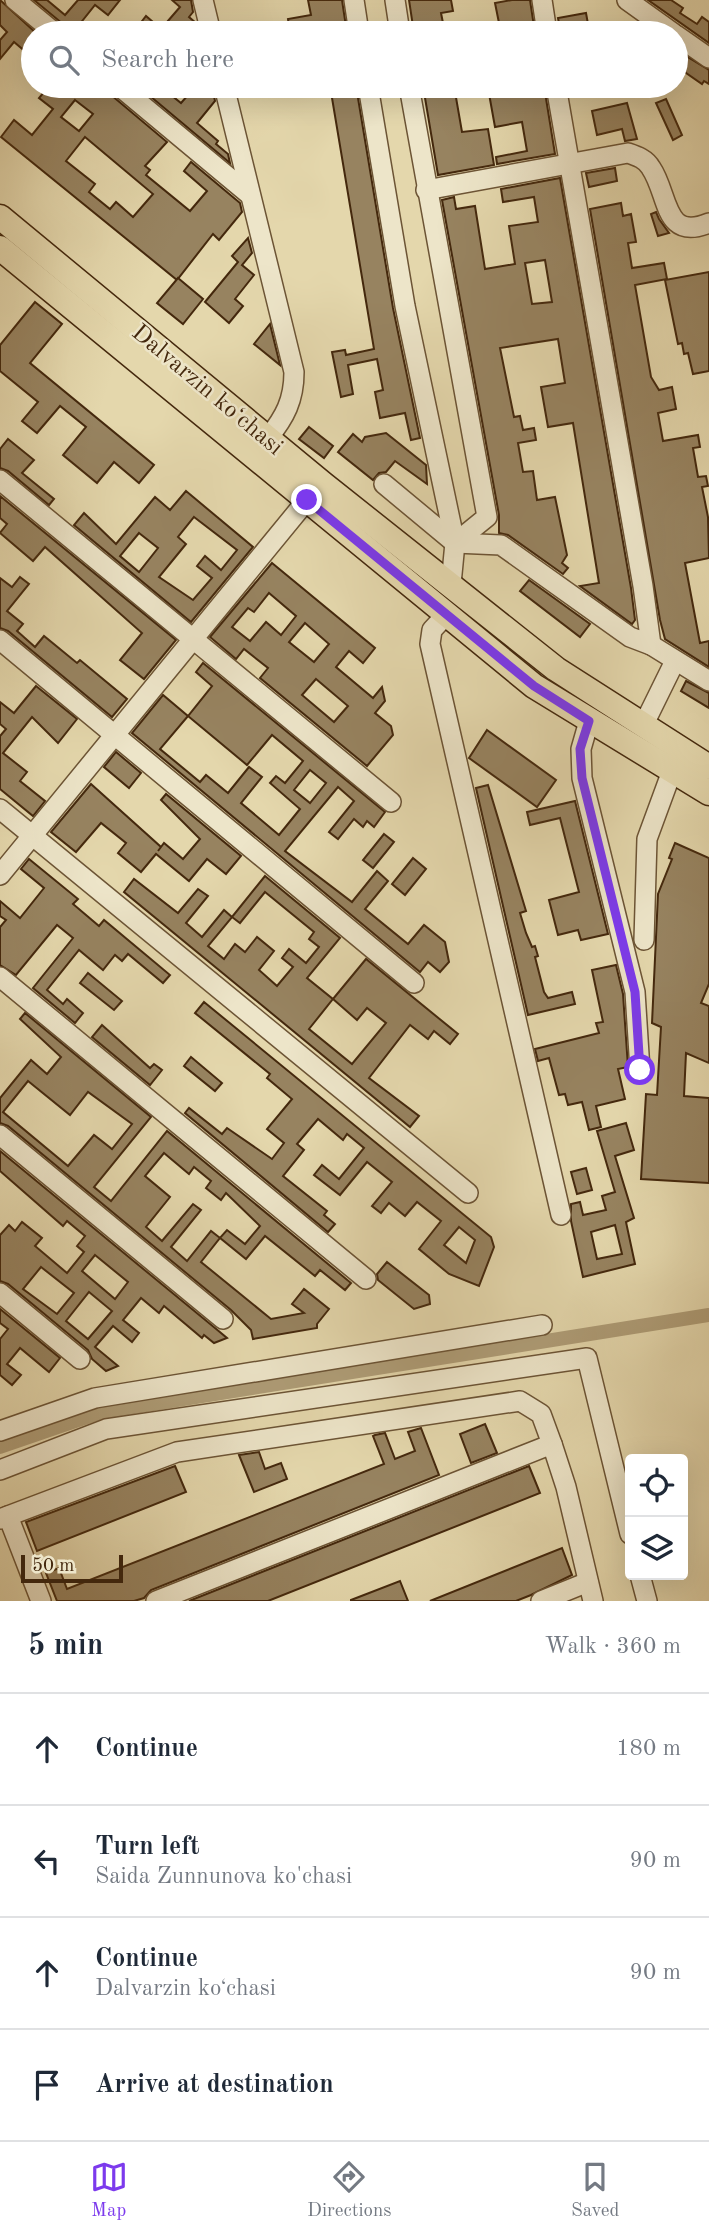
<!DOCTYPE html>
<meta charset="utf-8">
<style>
body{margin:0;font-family:"Old Standard TT",serif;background:#f2f2f3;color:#1f2937}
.controls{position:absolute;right:21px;bottom:21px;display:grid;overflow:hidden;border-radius:7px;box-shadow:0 7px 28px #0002}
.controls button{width:63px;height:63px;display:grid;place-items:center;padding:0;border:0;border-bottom:2px solid #e0e1e3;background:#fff;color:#1f2937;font:35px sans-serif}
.scale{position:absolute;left:21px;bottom:18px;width:102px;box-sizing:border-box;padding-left:7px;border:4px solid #44280d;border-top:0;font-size:19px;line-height:24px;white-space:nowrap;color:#44280d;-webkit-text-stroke:5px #ede5c9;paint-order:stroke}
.stop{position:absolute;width:21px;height:21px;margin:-16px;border:5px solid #7c3aed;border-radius:50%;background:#fff}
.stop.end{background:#7c3aed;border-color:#fff;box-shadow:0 2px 7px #0008}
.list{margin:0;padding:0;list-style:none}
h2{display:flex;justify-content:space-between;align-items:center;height:91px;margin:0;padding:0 28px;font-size:30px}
h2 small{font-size:23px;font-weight:400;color:#747a83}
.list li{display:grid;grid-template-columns:46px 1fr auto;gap:21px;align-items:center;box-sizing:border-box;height:112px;padding:0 28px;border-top:2px solid #e0e1e3}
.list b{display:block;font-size:26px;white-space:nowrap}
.list p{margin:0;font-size:23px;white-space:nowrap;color:#747a83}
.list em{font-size:23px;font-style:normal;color:#747a83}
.icon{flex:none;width:38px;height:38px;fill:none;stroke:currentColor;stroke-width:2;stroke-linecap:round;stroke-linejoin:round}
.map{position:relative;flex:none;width:709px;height:1601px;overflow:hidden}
.search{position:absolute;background:#fff;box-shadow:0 7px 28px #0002;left:21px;right:21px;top:21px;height:77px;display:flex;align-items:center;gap:18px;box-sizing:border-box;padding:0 24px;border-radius:38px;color:#747a83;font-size:26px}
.sheet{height:539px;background:#fff}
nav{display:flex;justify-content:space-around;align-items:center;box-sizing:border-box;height:98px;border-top:2px solid #e0e1e3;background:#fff;font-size:19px;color:#747a83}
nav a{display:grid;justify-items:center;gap:4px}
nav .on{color:#7c3aed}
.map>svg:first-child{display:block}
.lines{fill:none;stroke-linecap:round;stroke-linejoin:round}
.canal{stroke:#ae9c76;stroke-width:14}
.building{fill:#978360;stroke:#44280d;stroke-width:2;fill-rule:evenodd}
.minor-casing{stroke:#6c5435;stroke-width:22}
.major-casing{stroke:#44280d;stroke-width:27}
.minor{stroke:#ede5c9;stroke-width:19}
.major{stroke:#e4d7ac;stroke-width:24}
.route{stroke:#7c3aed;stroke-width:9}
.labels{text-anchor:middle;stroke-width:5;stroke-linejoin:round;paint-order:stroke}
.street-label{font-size:24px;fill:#44280d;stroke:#ede5c9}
</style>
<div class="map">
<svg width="709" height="1601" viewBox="0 0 709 1601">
<rect width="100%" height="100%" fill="#e4d7ac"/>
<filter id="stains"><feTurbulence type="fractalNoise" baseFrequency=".00286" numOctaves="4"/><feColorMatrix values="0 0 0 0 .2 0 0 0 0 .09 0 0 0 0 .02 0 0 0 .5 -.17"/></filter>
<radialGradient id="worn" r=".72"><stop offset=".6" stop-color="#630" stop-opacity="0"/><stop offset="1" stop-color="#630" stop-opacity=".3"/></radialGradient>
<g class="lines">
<!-- canal -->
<path class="canal" d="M0 1447 102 1412 709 1315"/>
</g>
<!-- building -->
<g class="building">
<path d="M0 0 36 33H33V58L14 42 0 59V40L7 32 0 25Z"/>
<path d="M34 0H47L65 15 78 0H120L108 15 95 5 79 25 89 33H67L63 24Z"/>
<path d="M172 0H191L193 12 189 17 196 23 198 33H149L139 25 146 16 161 29 180 7Z"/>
<path d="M308 0H342L347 33H290L288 19 311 15Z"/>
<path d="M409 0H451L453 11 441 13 445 33H414Z"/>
<path d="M512 0H530L535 33H501L495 3Z"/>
<path d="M648 0H671L683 8 680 13 697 24 702 17 709 22V43Z"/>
<path d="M586 13 588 24 560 29 558 18Z"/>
<path d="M676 50 709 70V84L704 81 702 84 676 66Z"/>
<path d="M49 86H107L111 95 167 142 145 166 150 170 146 175 190 211 207 191 184 171 191 162 240 203 242 212 219 240 213 234 177 280 1 137 14 120 32 135 53 109 39 98ZM75 100 93 114 79 131 61 117ZM85 137 153 194 133 217 116 202 110 209 89 192 95 184 66 161Z"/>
<path d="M138 86H160L181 103 196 86H212L215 101 197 123 218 141 216 144 228 154 230 163Z"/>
<path d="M330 86H356L393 308 420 438 411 440 405 413 380 418 375 392 383 390 377 359 348 365 353 394 341 397 332 352 345 350 346 355 374 349Z"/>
<path d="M423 86H454L462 132 488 129 494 165 438 175Z"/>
<path d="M503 86H544L555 154 497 164 496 157 527 151 522 122 495 127 488 88Z"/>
<path d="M666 99 682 135 673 140 656 103Z"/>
<path d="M627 103 637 139 625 141 622 129 597 135 592 111Z"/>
<path d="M615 168 617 181 589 187 586 173Z"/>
<path d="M560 178 631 588 635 620 632 624 580 586 599 583 573 423 548 427 541 387 565 383 558 339 500 348 514 417 520 416 523 430 534 428 536 440 518 443 523 472 533 471 537 500 555 497 567 555 562 563 568 568 563 574 508 535 499 533V515L442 200 454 197 456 209 475 206 485 269 515 264 509 226 538 222 534 197 503 202 501 189ZM545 260 552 302 532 304 525 263Z"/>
<path d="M621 203 623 216 631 214 636 242 628 243 632 268 664 263 667 279 635 285 651 377 659 390 672 387 676 409 658 413 663 441 698 435 700 447 693 448 698 477 706 476 708 486 702 487 708 517 709 558 685 563 700 643 709 641V667L665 639 660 620 590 209Z"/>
<path d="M656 212 659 219 669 233 658 236 651 214Z"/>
<path d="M248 238 252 253 242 265 254 275 235 299 243 306 229 323 205 302 238 262 232 256Z"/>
<path d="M709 272V371L693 374 688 353 684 354 682 343 678 344 665 280Z"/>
<path d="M178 278 203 299 183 324 157 303Z"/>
<path d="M35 302 62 324 30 363 154 465 139 483 114 462 97 483 63 455 86 427 60 406 37 433 22 421 38 402 0 371V345Z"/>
<path d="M270 324 280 365 254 344Z"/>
<path d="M309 427 333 446 324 458 299 439Z"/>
<path d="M386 433 426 465 427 484 395 461 386 472 379 473 373 480 338 452 353 434 362 442 365 437Z"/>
<path d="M8 439 34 460 22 473 54 499 49 505 8 471 0 468V449Z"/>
<path d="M186 491 253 547 191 622 74 525 84 513 116 544 155 497 170 510ZM194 517 237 550 221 570 205 556 197 566 212 578 193 600 159 577 186 544 178 537ZM139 533 158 548 139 572 120 556Z"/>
<path d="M0 496 176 640 144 679 120 660 142 633 45 547 33 561 0 533 7 524 0 518Z"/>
<path d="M272 563 375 648 363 663 349 651 336 667 373 698 382 687 385 701 375 713 391 726 393 735 367 766 260 678 268 668 244 649 236 659 210 637ZM269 593 296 616 281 635 266 622 250 641 232 627 248 608 254 612ZM305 623 329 644 314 662 289 642ZM316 679 348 706 334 722 302 695Z"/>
<path d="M20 577 29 584 7 611 23 624 17 631 35 647 44 636 77 663 80 660 127 699 112 717 8 631 0 628V578L12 587Z"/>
<path d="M529 580 590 624 580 637 520 591Z"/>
<path d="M203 663 385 812 374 827 367 821 363 827 354 819 338 839 329 832 354 801 338 787 285 851 352 902 377 871 388 881 365 909 408 944 424 925 445 942 449 962 440 972 428 962 420 972 132 733 163 695 188 716 212 686 196 672ZM188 716 247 765 272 735 303 761 285 783 276 776 270 783 300 809 279 835 241 803 262 777 249 767 228 793 206 775 200 782 160 749ZM310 770 326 783 310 803 294 790Z"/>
<path d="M686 681 709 693V708L681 691Z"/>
<path d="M36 686 77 719 58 743 32 717 3 753 27 772 20 781 45 801 33 816 0 789V736L6 729 0 724V702L14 713Z"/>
<path d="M487 730 556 780 537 807 469 758Z"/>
<path d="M116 752 141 773 129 788 104 767Z"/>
<path d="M91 784 161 847 158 851 164 843 183 859 200 839 161 800 166 794 241 856 226 874 207 859 189 881 156 854 141 872 118 853 126 843 101 823 76 852 51 832Z"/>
<path d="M488 785 526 911 520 913 526 933 532 947 535 946 538 956 535 957 544 992 548 998 572 992 575 1004 528 1015 476 788Z"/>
<path d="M575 801 608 934 581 940 578 930 558 935 549 900 579 892 560 818 530 825 527 812Z"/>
<path d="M384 834 394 842 373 868 363 860Z"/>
<path d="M675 843 709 858V984L701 1003 709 1006V1063L686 1053 684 1096 709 1098V1183L641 1179 646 1094 657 1095 661 1027 652 1023 658 894 672 859 669 858Z"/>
<path d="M413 858 426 869 405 895 392 884Z"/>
<path d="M29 859 78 899 73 904 99 926 104 920 170 975 163 983 128 954 122 961 115 955 103 970 79 950 47 990 63 1004 67 999 83 1013 75 1023 33 988 73 938 57 925 16 975 0 965V927L6 920 0 916V901L20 918 44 888 21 869Z"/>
<path d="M265 876 340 938 307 978 333 999 366 959 458 1034 450 1044 434 1031 428 1039 410 1025 369 1078 419 1116 410 1127 124 892 134 879 178 913 198 889 208 896 186 923 202 937 224 910 232 917ZM265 892 314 932 309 939 319 947 306 963 289 949 282 958 293 967 277 986 259 970 274 951 257 937 245 952 235 944 224 959 208 946 232 917 240 923ZM333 999 357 1020 367 1008 386 1023 352 1064 309 1029Z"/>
<path d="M616 965 623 994 628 1067 618 1069 625 1099 596 1106 601 1127 589 1130 582 1102 568 1105 565 1094 559 1095 549 1058 538 1061 535 1049 599 1033 596 1023 603 1022 592 970Z"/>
<path d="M88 973 122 1001 114 1010 80 983Z"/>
<path d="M204 1002 491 1237 494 1247 479 1286 449 1274 419 1249 441 1221 417 1202 405 1216 389 1203 381 1213 372 1206 392 1182 367 1162 340 1195 314 1175 322 1165 339 1179 364 1148 347 1134 343 1140 318 1119 297 1144 304 1150 283 1176 327 1211 324 1215 335 1224 328 1232 185 1113 189 1108 222 1134 227 1128 272 1159 284 1143 267 1129 292 1099 267 1078 270 1074 195 1013ZM459 1227 475 1240 466 1263 444 1245Z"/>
<path d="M25 1013 151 1117 94 1187 111 1201 167 1131 351 1283 345 1290 320 1270 315 1276 265 1236 246 1259 220 1238 201 1262 271 1319 304 1313 292 1304 304 1289 329 1309 317 1324V1328L253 1339 251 1330 231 1310 8 1126 0 1123V1098L31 1060 47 1074 61 1057 20 1019ZM28 1081 70 1115 88 1092 132 1124 112 1149 94 1135 68 1166 3 1112ZM164 1153 189 1174 194 1167 211 1181 206 1188 221 1200 226 1193 260 1226 245 1244 227 1230 220 1238 211 1231 187 1261 171 1247 201 1210 193 1204 162 1241 146 1227 170 1197 145 1176Z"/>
<path d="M102 1025 150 1068 154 1064 162 1070 150 1085 92 1037Z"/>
<path d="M191 1057 222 1083 215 1091 184 1066Z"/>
<path d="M626 1123 634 1150 615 1156 634 1218 626 1222 635 1264 583 1277 571 1221V1204L580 1202 583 1215 606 1210 602 1196 615 1192 597 1131ZM615 1225 622 1254 597 1259 591 1232Z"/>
<path d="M0 1151 215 1328 227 1338 214 1343 204 1335 202 1338 164 1306 159 1313 141 1298 123 1320 139 1333 132 1342 113 1326 95 1347 118 1366 106 1371 92 1359 88 1350 8 1284 0 1281V1235L9 1225 15 1231 22 1222 42 1238 35 1246 67 1273 84 1252 77 1246 85 1236 67 1221 63 1226 0 1171ZM95 1255 128 1282 115 1299 82 1271ZM41 1267 74 1293 57 1314 23 1289ZM89 1292 112 1311 88 1339 66 1321Z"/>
<path d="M586 1168 592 1190 577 1194 571 1172Z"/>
<path d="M387 1262 429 1295 430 1304 414 1309 378 1280 377 1274Z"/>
<path d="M0 1309 60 1358 49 1372 20 1348 7 1364 21 1375 12 1385 0 1375V1339L8 1329 0 1323Z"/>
<path d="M485 1424 497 1453 471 1463 460 1434Z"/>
<path d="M421 1428 439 1475 151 1590 144 1598 134 1601H57L46 1573 59 1568 67 1589 384 1464 373 1436 375 1435 385 1433 395 1459 415 1451 408 1432Z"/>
<path d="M259 1452 265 1469 281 1463 287 1479 254 1492 239 1455Z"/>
<path d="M175 1466 186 1492 37 1551 26 1522Z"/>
<path d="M529 1466 540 1493 268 1601H189Z"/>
<path d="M562 1548 572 1575 531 1595 516 1601H430Z"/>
<path d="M400 1581 408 1601H351V1600Z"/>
</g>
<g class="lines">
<defs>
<g id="minor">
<path d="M15 0 55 33"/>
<path d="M203 0 211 33"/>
<path d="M354 0 359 33"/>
<path d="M395 0 400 33"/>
<path d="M542 0 547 33"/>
<path d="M627 0 673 33"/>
<path d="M676 35 709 58"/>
<path d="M119 86 250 195"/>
<path d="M224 86 294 372C294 400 285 417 268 438"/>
<path d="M368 86 405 306 455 543 451 584"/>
<path d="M409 86 487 517 455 543"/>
<path d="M426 190 628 153C637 156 646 159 651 168 669 194 663 242 709 223"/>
<path d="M0 480 391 802"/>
<path d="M384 484 455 543 501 545 630 637 651 645 643 586 556 86"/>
<path d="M445 616 432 630 430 644 561 1215"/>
<path d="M0 640 414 983"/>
<path d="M651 645 709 681"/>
<path d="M589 721 581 749 582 778 635 992 640 1070"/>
<path d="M643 726 675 661"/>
<path d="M0 809 468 1193"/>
<path d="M0 875 307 500"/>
<path d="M644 940 647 839 672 771"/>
<path d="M0 977 366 1279"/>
<path d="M0 1135 223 1319"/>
<path d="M0 1293 80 1359"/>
<path d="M0 1431 95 1398 542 1325"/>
<path d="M0 1470 106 1429 587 1358 630 1534"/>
<path d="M8 1516 41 1601"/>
<path d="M0 1519 177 1452 520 1401 541 1414 552 1444 566 1487 593 1601"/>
<path d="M640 1575 647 1601"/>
<path d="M156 1601 552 1444"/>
<path d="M541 1601 588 1582"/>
</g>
<g id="major">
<path d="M0 217 323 484 556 669 709 767"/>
<path d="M0 248 534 686 709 793"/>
</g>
</defs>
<!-- minor casing -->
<use href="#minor" class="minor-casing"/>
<!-- major casing -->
<use href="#major" class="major-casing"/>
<!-- minor -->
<use href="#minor" class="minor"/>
<!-- major -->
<use href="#major" class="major"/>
</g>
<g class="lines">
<!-- route -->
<path class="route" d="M307 500 534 686 589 721 580 749 582 778 635 992 640 1070"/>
</g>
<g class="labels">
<!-- street labels -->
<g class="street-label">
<text transform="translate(208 389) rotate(40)" y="8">Dalvarzin koʻchasi</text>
</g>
</g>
<rect width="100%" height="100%" filter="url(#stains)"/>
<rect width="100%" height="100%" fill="url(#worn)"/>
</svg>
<div class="controls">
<button><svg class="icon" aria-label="locate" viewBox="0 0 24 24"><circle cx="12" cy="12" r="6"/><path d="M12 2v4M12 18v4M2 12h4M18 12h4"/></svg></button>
<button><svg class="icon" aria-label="layers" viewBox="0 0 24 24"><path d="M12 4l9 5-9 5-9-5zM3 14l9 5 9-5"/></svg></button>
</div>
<div class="scale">50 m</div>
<div class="stop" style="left:640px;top:1070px"></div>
<div class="stop end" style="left:307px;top:500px"></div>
<div class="search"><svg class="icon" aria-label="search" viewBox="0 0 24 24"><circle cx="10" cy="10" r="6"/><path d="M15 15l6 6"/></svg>Search here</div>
</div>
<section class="sheet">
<h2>5 min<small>Walk · 360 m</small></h2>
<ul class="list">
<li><svg class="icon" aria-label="ahead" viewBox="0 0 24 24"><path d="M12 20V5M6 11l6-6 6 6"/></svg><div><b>Continue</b></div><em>180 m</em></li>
<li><svg class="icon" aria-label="left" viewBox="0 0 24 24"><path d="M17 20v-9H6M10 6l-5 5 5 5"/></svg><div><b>Turn left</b><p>Saida Zunnunova ko'chasi</p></div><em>90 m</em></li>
<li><svg class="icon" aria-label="ahead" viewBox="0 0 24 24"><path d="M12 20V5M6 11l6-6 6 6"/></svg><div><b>Continue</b><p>Dalvarzin koʻchasi</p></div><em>90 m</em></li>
<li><svg class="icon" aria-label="arrive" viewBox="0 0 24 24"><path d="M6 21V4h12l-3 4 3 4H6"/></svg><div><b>Arrive at destination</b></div></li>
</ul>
</section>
<nav>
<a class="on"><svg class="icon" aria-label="map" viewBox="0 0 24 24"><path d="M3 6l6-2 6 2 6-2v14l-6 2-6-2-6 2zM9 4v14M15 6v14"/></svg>Map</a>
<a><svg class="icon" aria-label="directions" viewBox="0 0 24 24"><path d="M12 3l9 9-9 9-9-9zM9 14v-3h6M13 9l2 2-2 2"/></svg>Directions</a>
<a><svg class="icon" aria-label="saved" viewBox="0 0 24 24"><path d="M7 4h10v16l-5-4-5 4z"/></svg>Saved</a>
</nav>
